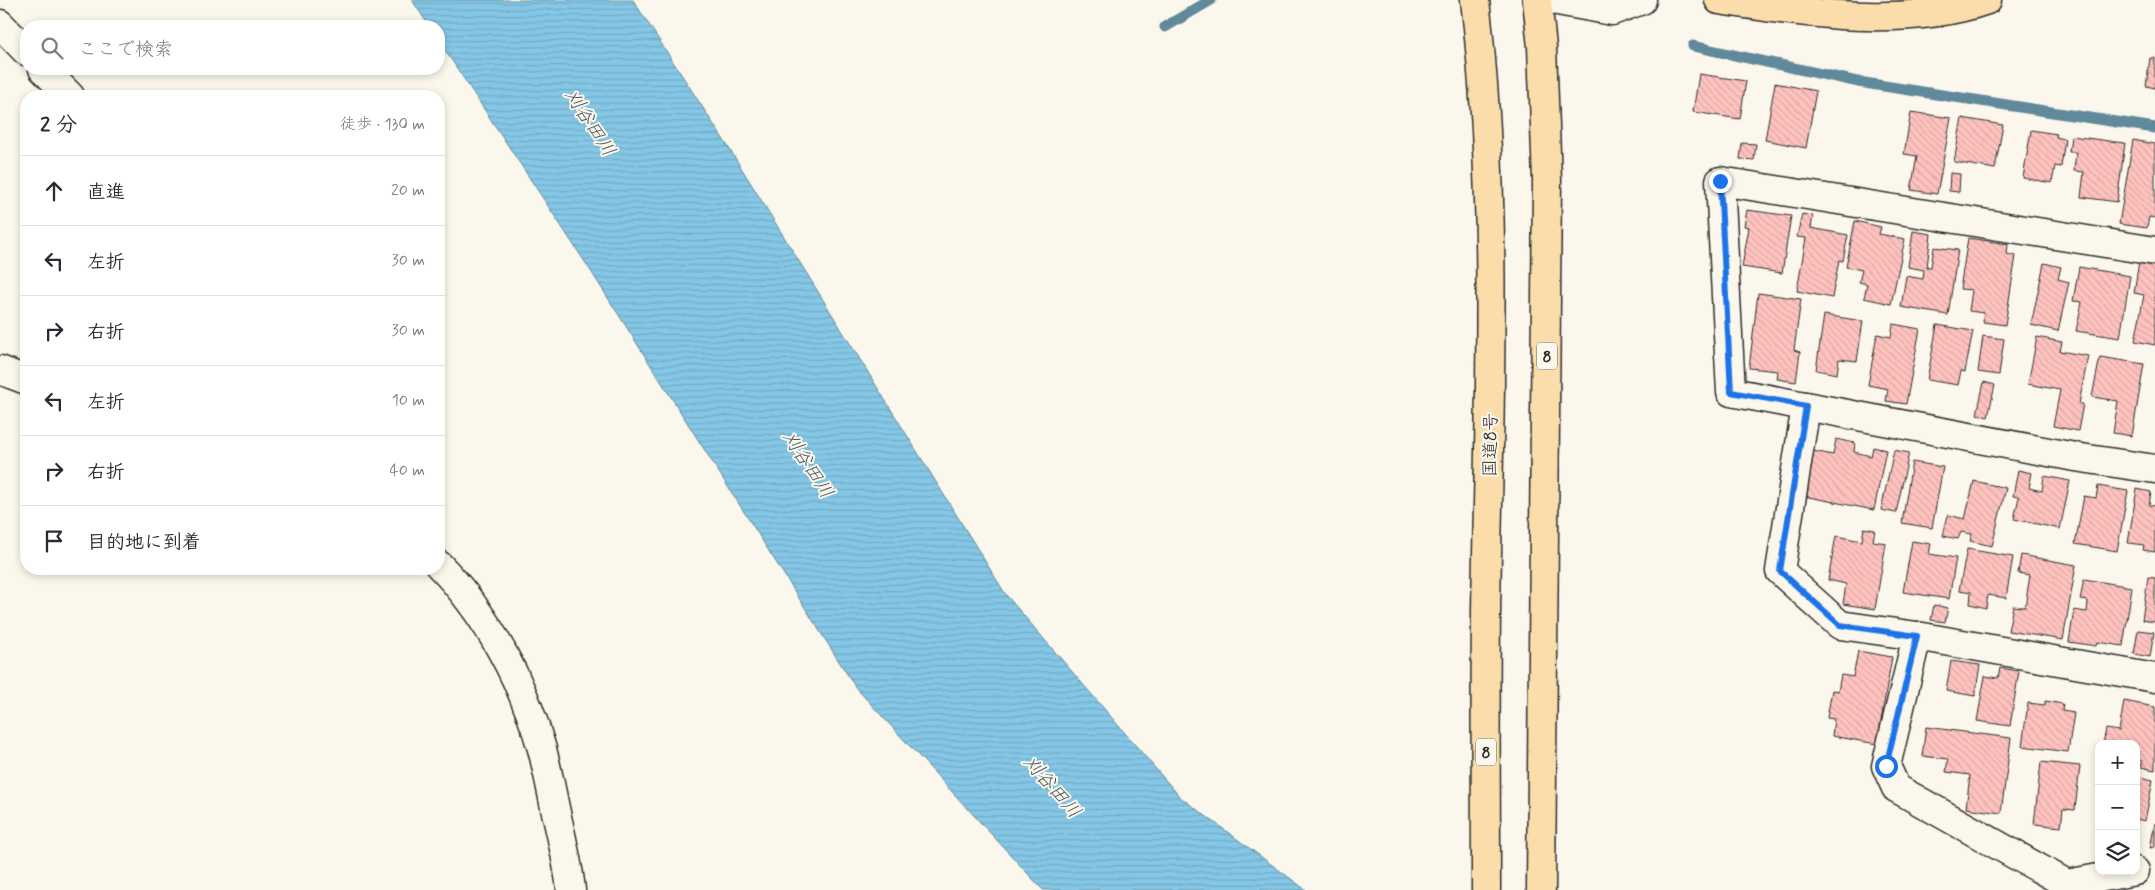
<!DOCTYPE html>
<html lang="ja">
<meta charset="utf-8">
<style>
body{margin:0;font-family:Mynerve,"Klee One",sans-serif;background:#f2f2f3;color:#2b2b33}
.controls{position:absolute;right:15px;bottom:15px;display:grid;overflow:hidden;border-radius:10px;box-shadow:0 2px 8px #0003}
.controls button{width:45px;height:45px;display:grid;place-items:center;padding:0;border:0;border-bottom:1px solid #e1e1e2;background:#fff;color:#2b2b33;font:25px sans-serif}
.stop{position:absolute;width:15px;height:15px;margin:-11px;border:4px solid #1a73e8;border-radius:50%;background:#fff}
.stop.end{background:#1a73e8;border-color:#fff;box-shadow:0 1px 5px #0008}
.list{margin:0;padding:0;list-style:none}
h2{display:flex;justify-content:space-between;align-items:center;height:65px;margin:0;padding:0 20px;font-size:21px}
h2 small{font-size:16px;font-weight:400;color:#7c7c81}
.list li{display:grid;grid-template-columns:32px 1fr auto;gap:15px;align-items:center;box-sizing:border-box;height:70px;padding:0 20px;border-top:1px solid #e1e1e2}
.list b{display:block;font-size:19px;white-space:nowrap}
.list em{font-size:16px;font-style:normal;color:#7c7c81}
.icon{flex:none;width:28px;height:28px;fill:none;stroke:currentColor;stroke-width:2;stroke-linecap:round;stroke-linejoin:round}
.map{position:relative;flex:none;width:2155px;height:890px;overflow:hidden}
.search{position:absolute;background:#fff;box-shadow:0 2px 8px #0003;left:20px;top:20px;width:425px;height:55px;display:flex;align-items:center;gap:12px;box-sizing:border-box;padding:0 18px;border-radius:20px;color:#7c7c81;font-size:19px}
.panel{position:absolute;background:#fff;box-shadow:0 2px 8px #0003;left:20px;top:90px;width:425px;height:485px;border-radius:20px}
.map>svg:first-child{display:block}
.water{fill:url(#water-rules);stroke:#61899b}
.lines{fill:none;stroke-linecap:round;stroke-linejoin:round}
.stream{stroke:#61899b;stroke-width:11}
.building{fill:url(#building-back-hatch);stroke:#2b2b2b}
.street-casing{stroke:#2b2b2b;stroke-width:31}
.highway-casing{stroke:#2b2b2b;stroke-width:31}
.street{stroke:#fbf7ec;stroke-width:28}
.highway{stroke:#faddab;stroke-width:28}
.route{stroke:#1a73e8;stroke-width:6}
.labels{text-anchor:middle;stroke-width:4;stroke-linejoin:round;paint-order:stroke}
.shield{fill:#fbf7ec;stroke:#696865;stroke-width:1}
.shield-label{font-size:16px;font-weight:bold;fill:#2b2b2b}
.street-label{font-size:18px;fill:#2b2b2b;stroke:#fbf7ec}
.water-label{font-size:19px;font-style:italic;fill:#465a63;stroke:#fbf7ec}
</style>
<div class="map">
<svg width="2155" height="890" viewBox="0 0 2155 890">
<defs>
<pattern id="water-rules" width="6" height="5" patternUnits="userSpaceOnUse" patternTransform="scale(1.25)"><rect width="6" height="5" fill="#85c7e6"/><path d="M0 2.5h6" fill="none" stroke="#73abc5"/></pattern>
<pattern id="building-back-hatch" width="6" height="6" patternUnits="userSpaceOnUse" patternTransform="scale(1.25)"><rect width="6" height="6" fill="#ffc3bf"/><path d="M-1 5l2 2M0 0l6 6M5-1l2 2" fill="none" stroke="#dba8a4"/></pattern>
</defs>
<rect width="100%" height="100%" fill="#fbf7ec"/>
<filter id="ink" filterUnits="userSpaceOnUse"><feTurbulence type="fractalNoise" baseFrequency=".02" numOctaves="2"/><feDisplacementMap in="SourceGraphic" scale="10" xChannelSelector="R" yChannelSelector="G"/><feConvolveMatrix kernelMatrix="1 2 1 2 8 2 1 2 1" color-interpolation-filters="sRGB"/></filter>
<g filter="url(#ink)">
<!-- water -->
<path class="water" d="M412 0H633L727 145 1006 595 1180 797 1306 890H1043L856 688 587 265 439 41V26H429Z"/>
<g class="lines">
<!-- stream -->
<g class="stream">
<path d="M1165 27 1211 0"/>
<path d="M1693 46 1858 82 2155 128"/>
</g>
</g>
<!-- building -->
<g class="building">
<path d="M2150 58H2155V88L2146 86Z"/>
<path d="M1699 74 1746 81 1740 119 1693 112Z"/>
<path d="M1775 83 1816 91 1806 148 1765 140Z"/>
<path d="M1911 112 1951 118 1937 194 1911 190 1917 156 1904 154Z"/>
<path d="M1962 118 2003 125 1995 169 1954 162Z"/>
<path d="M2031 130 2057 134 2056 137 2065 139 2061 167 2055 166 2052 183 2023 178Z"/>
<path d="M2071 136 2125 143 2117 202 2081 197 2084 172 2074 171 2076 152H2069Z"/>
<path d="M2133 140 2155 144V218L2149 217 2147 228 2119 224Z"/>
<path d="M1742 143 1756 144 1754 160 1740 159Z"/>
<path d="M1950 173 1960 174 1959 192 1949 191Z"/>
<path d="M1747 210 1791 216 1782 273 1742 267 1749 227 1744 226Z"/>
<path d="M1802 214 1813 216 1811 228 1848 235 1843 261 1839 260 1832 298 1797 291 1806 238 1797 237Z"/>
<path d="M1855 221 1881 227 1879 234 1905 239 1891 304 1864 298 1867 284 1859 282 1862 270 1846 267Z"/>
<path d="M1913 231 1931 234 1927 267H1931L1934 247 1958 250 1948 315 1901 307 1906 276 1923 279 1924 270 1908 267Z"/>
<path d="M1968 238 2008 244 2007 254 2016 256 2005 325 1983 322 1984 313 1969 311 1972 290 1960 289Z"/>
<path d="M2139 261 2155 264V345L2135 341 2144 295 2134 293Z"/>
<path d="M2044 263 2061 267 2058 279 2069 282 2058 331 2031 325Z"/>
<path d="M2079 267 2130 276 2120 338 2076 331 2082 302 2073 301Z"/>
<path d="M1758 293 1801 299 1794 350 1800 352 1796 382 1777 379 1778 371 1749 368Z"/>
<path d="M1824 315 1863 321 1857 361 1839 359 1837 374 1816 370Z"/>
<path d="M1893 324 1920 329 1906 404 1886 401 1888 389 1868 385 1877 334 1891 337Z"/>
<path d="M1937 325 1973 331 1965 372 1961 371 1958 385 1927 380Z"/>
<path d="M1983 336 2004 339 1999 375 1978 372Z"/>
<path d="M2037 337 2062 342 2060 351 2088 356 2079 404H2083L2078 431 2053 426 2060 390 2028 384Z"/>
<path d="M2100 357 2144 364 2132 436 2113 433 2118 401 2092 397Z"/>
<path d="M1984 382 1995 385 1988 417 1977 414Z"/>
<path d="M1836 439 1855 443 1854 452 1871 456 1873 447 1886 450 1874 510 1804 496 1813 451 1833 455Z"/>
<path d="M1894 450 1909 453 1896 513 1881 510Z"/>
<path d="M1912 462 1943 467 1932 528 1902 523Z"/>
<path d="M2018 470 2032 473 2029 488 2042 491 2044 476 2070 481 2060 529 2014 519 2019 497 2013 496Z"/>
<path d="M1974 481 2006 488 1992 546 1970 541 1972 534 1961 532 1958 539 1943 536 1948 515 1965 519Z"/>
<path d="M2098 486 2128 491 2117 551 2075 544 2084 496 2096 498Z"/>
<path d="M2137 489 2151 492 2149 505 2155 506V552L2143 550 2144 545 2128 543Z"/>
<path d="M1864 528 1875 530 1873 541 1886 543 1875 609 1843 604 1846 584 1828 580 1836 536 1862 541Z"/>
<path d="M1912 541 1931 544 1929 554 1956 558 1949 599 1903 592Z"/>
<path d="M1967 549 2013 557 2006 598 1988 595 1986 608 1970 604 1971 592 1959 590Z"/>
<path d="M2021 555 2076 565 2063 640 2008 631 2013 606 2025 607 2030 575 2018 573Z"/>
<path d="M2148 577 2155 578V622L2142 620Z"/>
<path d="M2084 579 2132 587 2123 646 2097 642 2096 646 2069 642 2074 610 2087 612 2088 601 2080 600Z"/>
<path d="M1934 605 1948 608 1945 622 1931 620Z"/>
<path d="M2138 630 2154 632 2150 657 2134 654Z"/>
<path d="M1858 651 1892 657 1877 744 1832 736 1834 719 1827 718 1832 690 1838 691 1841 675 1853 677Z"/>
<path d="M1951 661 1980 665 1975 696 1946 691Z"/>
<path d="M2000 668 2019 671 2010 726 1977 721 1985 676 1998 678Z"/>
<path d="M2045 701 2063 704 2062 711 2074 713 2068 752 2022 746 2028 703 2045 705Z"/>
<path d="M2124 701 2155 707V770L2141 767 2143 761 2136 760V744H2103L2106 729 2119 731Z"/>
<path d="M1926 727 2011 738 2001 813 1966 808 1970 775 1946 772 1948 759 1922 756Z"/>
<path d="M2041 762 2080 766 2075 810 2063 809 2061 827 2034 824Z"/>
<path d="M2136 776 2153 780 2145 821 2136 819Z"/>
<path d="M2155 823V847L2150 848Z"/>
</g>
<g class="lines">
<defs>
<g id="street">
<path d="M1552 0 1612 11 1642 0"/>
<path d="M0 24 26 51"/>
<path d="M43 69 70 96"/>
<path d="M2155 251 1720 181 1731 392 2075 457 2155 469"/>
<path d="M0 370 26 380"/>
<path d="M1806 406 1780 571 1840 625 1917 636 1886 766 1896 788 2067 884 2135 871"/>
<path d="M439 565C487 614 523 682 542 749 547 768 551 788 555 808 561 835 568 862 571 890"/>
<path d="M1917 636 2155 678"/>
</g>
<g id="highway">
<path d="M1475 0C1499 205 1489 407 1486 612 1485 705 1486 798 1486 890"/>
<path d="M1537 0 1542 47 1547 180 1541 890"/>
<path d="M1719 0C1804 13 1904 29 1987 0"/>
</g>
</defs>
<!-- street casing -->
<use href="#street" class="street-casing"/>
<!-- highway casing -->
<use href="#highway" class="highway-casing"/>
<!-- street -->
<use href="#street" class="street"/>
<!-- highway -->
<use href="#highway" class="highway"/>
</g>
</g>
<g class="lines" filter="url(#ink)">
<!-- route -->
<path class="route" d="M1720 181 1731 392 1806 406 1780 571 1840 625 1917 636 1886 766"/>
</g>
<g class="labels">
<!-- shield labels -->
<g class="shield">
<rect x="1537" y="342.5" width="20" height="27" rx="4"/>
<rect x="1476" y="738.5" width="20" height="27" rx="4"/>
</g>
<g class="shield-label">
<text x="1547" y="362">8</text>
<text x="1486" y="758">8</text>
</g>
<!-- street labels -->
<g class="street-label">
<text transform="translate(1490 445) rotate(-89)" y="6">国道8号</text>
</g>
<!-- water labels -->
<g class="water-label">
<text transform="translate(591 122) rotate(57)" y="7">刈谷田川</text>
<text transform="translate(809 464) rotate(57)" y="7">刈谷田川</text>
<text transform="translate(1053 786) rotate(49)" y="7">刈谷田川</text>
</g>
</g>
</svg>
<div class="controls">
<button>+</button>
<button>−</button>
<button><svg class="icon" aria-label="layers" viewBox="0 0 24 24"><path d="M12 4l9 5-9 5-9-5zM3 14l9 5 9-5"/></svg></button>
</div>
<div class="stop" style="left:1886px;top:766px"></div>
<div class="stop end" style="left:1720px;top:181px"></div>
<div class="search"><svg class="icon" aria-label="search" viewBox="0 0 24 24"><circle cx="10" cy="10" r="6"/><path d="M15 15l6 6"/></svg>ここで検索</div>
<section class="panel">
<h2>2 分<small>徒歩 · 130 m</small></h2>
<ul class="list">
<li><svg class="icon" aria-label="ahead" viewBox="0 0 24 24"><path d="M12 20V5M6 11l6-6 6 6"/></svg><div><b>直進</b></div><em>20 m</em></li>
<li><svg class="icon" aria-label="left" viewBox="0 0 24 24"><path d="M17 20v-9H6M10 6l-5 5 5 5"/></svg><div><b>左折</b></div><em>30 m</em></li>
<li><svg class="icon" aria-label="right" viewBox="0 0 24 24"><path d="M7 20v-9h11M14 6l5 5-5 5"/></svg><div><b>右折</b></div><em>30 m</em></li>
<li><svg class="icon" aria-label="left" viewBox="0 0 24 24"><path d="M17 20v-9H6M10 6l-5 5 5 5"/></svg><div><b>左折</b></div><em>10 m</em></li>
<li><svg class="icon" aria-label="right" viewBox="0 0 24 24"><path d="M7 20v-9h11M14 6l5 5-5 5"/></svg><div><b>右折</b></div><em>40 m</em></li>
<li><svg class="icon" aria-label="arrive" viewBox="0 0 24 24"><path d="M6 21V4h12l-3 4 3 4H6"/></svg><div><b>目的地に到着</b></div></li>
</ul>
</section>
</div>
